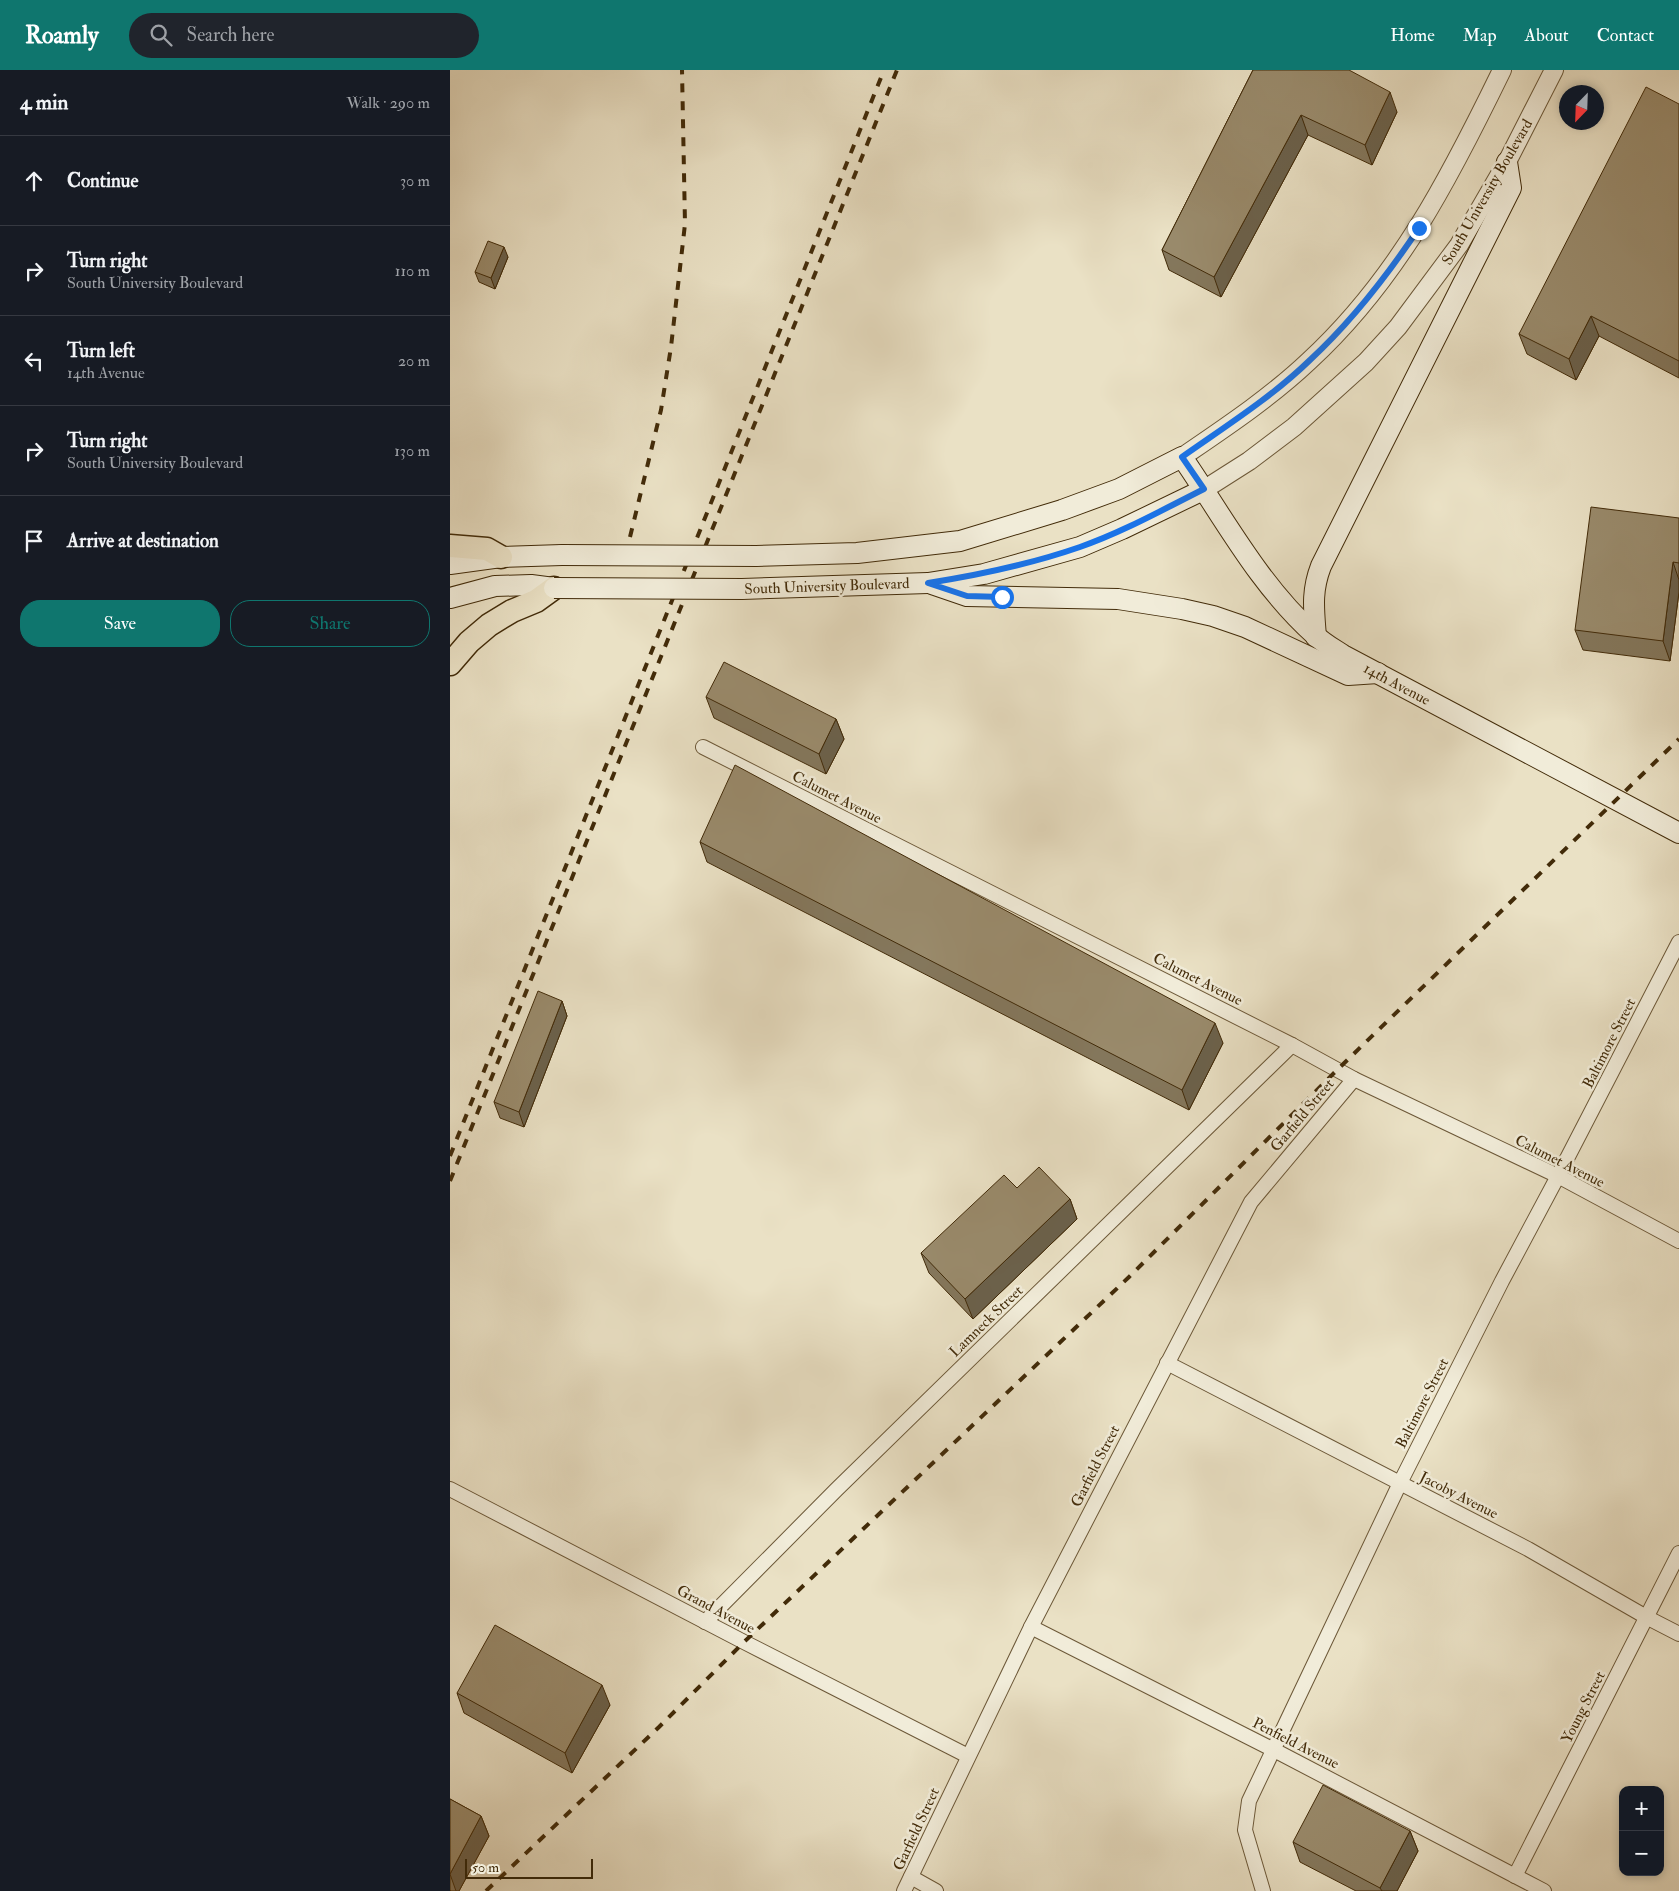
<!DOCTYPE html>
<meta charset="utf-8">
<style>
body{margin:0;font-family:"IM FELL Double Pica",serif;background:#20242c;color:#f1f3f6}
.controls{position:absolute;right:15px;bottom:15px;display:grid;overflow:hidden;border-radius:10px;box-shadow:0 2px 8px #0003}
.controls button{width:45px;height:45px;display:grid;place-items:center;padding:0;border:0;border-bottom:1px solid #363941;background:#171b24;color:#f1f3f6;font:25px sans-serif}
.compass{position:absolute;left:1109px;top:15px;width:45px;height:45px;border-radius:50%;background:#171b24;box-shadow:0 2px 8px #0003;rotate:203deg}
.scale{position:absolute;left:15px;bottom:12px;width:128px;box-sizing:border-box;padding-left:5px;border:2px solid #422b09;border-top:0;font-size:14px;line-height:18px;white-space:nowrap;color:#422b09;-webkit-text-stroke:4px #f1ecd9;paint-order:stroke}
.stop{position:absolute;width:15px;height:15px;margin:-11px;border:4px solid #1a73e8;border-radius:50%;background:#fff}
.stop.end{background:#1a73e8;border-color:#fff;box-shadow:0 1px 5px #0008}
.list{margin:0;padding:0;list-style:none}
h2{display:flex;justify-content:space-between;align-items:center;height:65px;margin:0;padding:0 20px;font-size:21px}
h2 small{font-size:16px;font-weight:400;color:#9ea1a6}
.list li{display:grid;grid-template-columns:32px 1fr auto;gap:15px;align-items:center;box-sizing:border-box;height:90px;padding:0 20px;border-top:1px solid #363941}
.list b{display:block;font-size:19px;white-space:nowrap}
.list p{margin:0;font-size:16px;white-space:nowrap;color:#9ea1a6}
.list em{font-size:16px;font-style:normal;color:#9ea1a6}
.actions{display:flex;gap:10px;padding:15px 20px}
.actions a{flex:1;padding:11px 0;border:1px solid #0f766e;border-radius:20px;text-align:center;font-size:18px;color:#0f766e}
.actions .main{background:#0f766e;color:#fff}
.icon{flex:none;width:28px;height:28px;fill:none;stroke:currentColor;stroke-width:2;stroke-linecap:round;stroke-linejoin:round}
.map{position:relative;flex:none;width:1229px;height:1821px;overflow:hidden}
header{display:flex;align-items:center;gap:30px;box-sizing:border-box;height:70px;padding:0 25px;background:#0f766e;color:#fff}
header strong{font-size:24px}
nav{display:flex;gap:28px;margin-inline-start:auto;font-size:18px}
.search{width:350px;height:45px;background:#20242c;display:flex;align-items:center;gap:12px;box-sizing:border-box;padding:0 18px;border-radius:28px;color:#9ea1a6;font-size:19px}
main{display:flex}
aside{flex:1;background:#171b24}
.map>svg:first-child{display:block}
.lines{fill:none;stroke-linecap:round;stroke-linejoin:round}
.minor-casing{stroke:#6c5838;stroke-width:16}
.tertiary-casing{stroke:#6c5838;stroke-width:20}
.secondary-casing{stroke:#422b09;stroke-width:22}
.primary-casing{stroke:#422b09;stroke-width:25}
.minor{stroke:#f1ecd9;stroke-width:14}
.tertiary{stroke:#f1ecd9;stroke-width:18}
.secondary{stroke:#f1ecd9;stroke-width:20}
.primary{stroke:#eae1c5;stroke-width:22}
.rail{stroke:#422b09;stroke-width:4;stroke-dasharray:9 9;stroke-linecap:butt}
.secondary-bridge-casing{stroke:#422b09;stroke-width:22;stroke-linecap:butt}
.secondary-bridge{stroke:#f1ecd9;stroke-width:20}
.wall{fill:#84775c;stroke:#422b09}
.shaded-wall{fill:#6b614b;stroke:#422b09}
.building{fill:#998a6b;stroke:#422b09}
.route{stroke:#1a73e8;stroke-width:6}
.labels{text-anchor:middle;stroke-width:5;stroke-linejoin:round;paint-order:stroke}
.street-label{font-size:15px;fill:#422b09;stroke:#f1ecd9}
</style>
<header>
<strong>Roamly</strong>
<div class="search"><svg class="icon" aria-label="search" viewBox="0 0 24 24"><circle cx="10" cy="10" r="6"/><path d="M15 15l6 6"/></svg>Search here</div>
<nav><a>Home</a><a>Map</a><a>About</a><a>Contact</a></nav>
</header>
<main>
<aside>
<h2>4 min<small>Walk · 290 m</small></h2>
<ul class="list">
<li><svg class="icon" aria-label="ahead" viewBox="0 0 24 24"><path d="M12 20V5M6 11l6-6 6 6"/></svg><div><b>Continue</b></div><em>30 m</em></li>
<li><svg class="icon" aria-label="right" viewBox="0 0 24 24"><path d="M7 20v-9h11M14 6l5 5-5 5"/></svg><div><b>Turn right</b><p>South University Boulevard</p></div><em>110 m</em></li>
<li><svg class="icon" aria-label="left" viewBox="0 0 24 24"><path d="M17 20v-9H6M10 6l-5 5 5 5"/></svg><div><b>Turn left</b><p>14th Avenue</p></div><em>20 m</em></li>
<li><svg class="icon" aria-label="right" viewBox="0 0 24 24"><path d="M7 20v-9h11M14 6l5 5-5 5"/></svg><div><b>Turn right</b><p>South University Boulevard</p></div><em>130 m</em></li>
<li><svg class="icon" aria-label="arrive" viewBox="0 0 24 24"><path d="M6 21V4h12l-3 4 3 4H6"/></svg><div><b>Arrive at destination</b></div></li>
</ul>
<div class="actions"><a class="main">Save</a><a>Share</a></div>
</aside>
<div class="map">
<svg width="1229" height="1821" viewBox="0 0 1229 1821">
<rect width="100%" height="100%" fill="#eae1c5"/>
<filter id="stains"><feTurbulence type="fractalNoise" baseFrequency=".004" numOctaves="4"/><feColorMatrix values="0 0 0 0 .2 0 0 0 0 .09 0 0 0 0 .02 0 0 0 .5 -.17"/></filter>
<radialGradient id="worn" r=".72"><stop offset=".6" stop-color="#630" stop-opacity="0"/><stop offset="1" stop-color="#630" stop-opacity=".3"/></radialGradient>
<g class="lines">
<defs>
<g id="minor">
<path d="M253 677 842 975 904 1009 1108 1106 1229 1171"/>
<path d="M717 1293 1078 1479 1198 1548 1229 1564"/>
<path d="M0 1419 294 1572 518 1686"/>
<path d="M255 1552 387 1419 842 975"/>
<path d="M581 1557 822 1679 1094 1821"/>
<path d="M1065 1806 1229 1483"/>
<path d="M461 1807 486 1821"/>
<path d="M454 1821 581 1557 801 1132 904 1009"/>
<path d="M813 1821 795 1760 799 1731 950 1413 1052 1211 1108 1106 1229 872"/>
</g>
<g id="tertiary">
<path d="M732 387C776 357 821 327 859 291 948 209 1000 107 1052 0"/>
<path d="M755 419 799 391 844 357 916 292 948 257 1009 175 1057 92 1104 0"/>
</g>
<g id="secondary">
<path d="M306 486 407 483 510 471 612 440 669 419 732 387C774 448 809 515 865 565 873 573 884 579 893 585L1229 763"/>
<path d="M0 494 51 487 112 485"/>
<path d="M482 514 517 526 668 529 732 539 763 546 795 557 898 605 928 603"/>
<path d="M292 519 478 513 534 504 630 477 672 459 755 419"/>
<path d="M0 528 45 516 81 515 104 518"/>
<path d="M866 567C864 540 861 522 871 496L1061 118 1057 92"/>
</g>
<g id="primary">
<path d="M0 476 37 479 51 487"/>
<path d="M0 594 19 572 39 555 62 541 86 531 104 518"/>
</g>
</defs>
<!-- minor casing -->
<use href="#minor" class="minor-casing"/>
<!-- tertiary casing -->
<use href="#tertiary" class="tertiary-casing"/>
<!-- secondary casing -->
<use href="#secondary" class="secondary-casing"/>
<!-- primary casing -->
<use href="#primary" class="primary-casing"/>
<!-- minor -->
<use href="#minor" class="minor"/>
<!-- tertiary -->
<use href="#tertiary" class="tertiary"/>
<!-- secondary -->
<use href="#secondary" class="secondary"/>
<!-- primary -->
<use href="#primary" class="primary"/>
<!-- rail -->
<g class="rail">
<path d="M180 467 211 340 221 277 235 154 232 0"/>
<path d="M0 1086 434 0"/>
<path d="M0 1111 447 0"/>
<path d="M36 1821 209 1657 294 1572 679 1207 887 1000 1229 669"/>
</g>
<defs>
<g id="secondary-bridge">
<path d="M112 485 306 486"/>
<path d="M104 518 292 519"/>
</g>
</defs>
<!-- secondary-bridge casing -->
<use href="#secondary-bridge" class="secondary-bridge-casing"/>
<!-- secondary-bridge -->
<use href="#secondary-bridge" class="secondary-bridge"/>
</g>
<!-- wall -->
<g class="wall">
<path d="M803 0 947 42 922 95 858 65 771 227 719 200 712 180Z"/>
<path d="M1229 34V308L1149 266 1126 310 1077 284 1069 264Z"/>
<path d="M58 187 45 219 29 212 25 202Z"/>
<path d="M1229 448V522L1220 591 1133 580 1125 560Z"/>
<path d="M256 627 386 649 394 669 376 704 264 648Z"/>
<path d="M250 772 773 973 739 1040 257 792Z"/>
<path d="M112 931 117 946 74 1057 50 1048 44 1032Z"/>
<path d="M567 1118 620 1129 627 1149 523 1249 479 1203 471 1183Z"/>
<path d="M7 1623 160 1635 122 1703 14 1643Z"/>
<path d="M0 1729 31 1746 39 1766 9 1821H1L0 1820Z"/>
<path d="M960 1761 968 1781 947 1821H906L850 1792 843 1772Z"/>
</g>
<!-- shaded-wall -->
<g class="shaded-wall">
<path d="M940 22 947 42 922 95 915 75Z"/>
<path d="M851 45 858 65 771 227 764 207Z"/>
<path d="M54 177 58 187 45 219 41 208Z"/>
<path d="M1141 246 1149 266 1126 310 1119 289Z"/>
<path d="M1223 492 1229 510V522L1220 591 1213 571Z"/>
<path d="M386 649 394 669 376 704 369 684Z"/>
<path d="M112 931 117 946 74 1057 69 1042Z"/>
<path d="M765 953 773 973 739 1040 732 1020Z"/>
<path d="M620 1129 627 1149 523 1249 515 1229Z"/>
<path d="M152 1615 160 1635 122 1703 115 1683Z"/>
<path d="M31 1746 39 1766 9 1821H6L0 1804Z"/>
<path d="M960 1761 968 1781 947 1821H932L930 1818Z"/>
</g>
<!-- building -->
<g class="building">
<path d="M803 0H899L940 22 915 75 851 45 764 207 712 180Z"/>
<path d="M1196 17 1229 34V291L1141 246 1119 289 1069 264Z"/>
<path d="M38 171 54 177 41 208 25 202Z"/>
<path d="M1141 437 1229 448V493L1223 492 1213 571 1125 560Z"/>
<path d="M274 592 386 649 369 684 256 627Z"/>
<path d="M285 695 765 953 732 1020 250 772Z"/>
<path d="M88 921 112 931 69 1042 44 1032Z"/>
<path d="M589 1097 620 1129 515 1229 471 1183 554 1105 567 1118Z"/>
<path d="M45 1555 152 1615 115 1683 7 1623Z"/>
<path d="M873 1715 960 1761 930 1818 843 1772Z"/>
<path d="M0 1729 31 1746 0 1804Z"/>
</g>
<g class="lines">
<!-- route -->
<path class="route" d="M552 527 517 526 478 513C529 505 581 494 630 477 673 462 714 439 754 419L732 387C776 356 822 327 860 290 902 251 937 206 969 158"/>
</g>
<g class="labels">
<!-- street labels -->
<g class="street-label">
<text transform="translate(1037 122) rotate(-60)" y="5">South University Boulevard</text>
<text transform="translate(377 516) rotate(-2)" y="5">South University Boulevard</text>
<text transform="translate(947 614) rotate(28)" y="5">14th Avenue</text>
<text transform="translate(387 727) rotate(27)" y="5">Calumet Avenue</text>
<text transform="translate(748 909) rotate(27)" y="5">Calumet Avenue</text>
<text transform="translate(1159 973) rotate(-63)" y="5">Baltimore Street</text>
<text transform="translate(852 1045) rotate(-50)" y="5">Garfield Street</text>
<text transform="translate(1110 1091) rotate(27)" y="5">Calumet Avenue</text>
<text transform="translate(536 1251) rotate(-44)" y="5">Lamneck Street</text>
<text transform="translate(972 1333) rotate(-63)" y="5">Baltimore Street</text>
<text transform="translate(645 1396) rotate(-63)" y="5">Garfield Street</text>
<text transform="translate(1009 1425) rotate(27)" y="5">Jacoby Avenue</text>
<text transform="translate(266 1539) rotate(28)" y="5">Grand Avenue</text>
<text transform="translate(1133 1637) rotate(-63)" y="5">Young Street</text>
<text transform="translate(846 1673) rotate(27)" y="5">Penfield Avenue</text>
<text transform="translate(466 1759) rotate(-65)" y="5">Garfield Street</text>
</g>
</g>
<rect width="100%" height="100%" filter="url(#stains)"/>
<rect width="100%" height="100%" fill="url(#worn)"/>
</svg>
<div class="controls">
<button>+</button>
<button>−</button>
</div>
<svg class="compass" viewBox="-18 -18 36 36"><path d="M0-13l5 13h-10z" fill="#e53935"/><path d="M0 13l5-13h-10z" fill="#9ea1a6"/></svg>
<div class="scale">50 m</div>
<div class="stop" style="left:552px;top:527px"></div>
<div class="stop end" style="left:969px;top:158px"></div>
</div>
</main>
